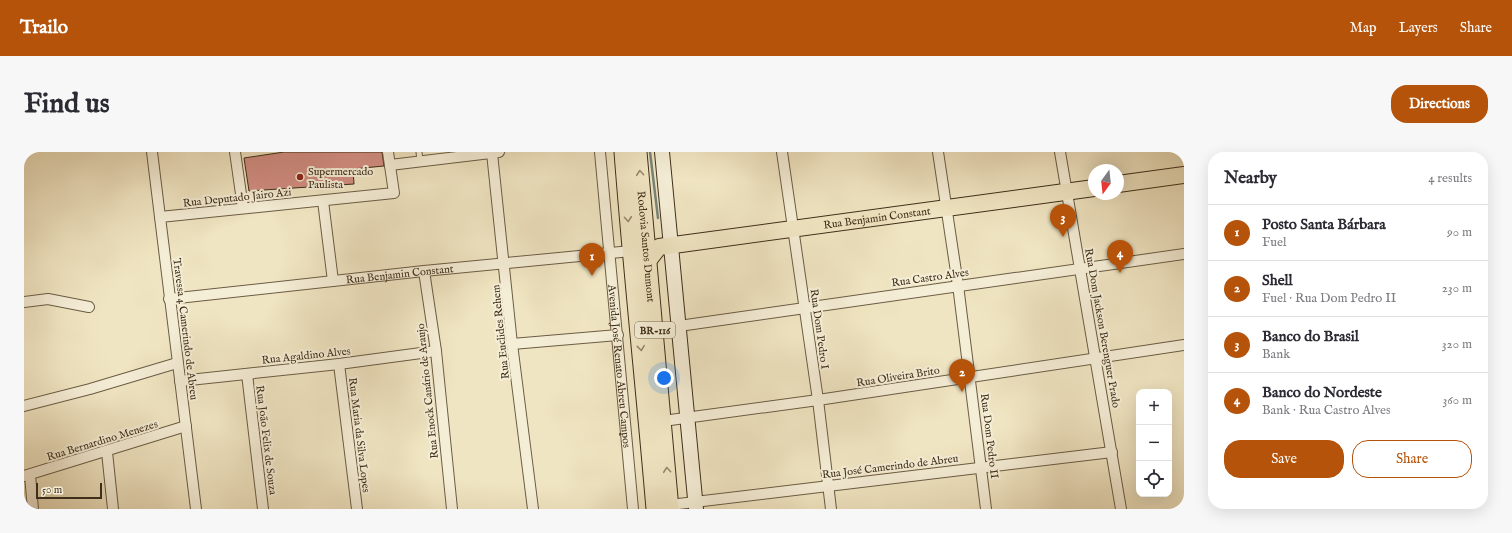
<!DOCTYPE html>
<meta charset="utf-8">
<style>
body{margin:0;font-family:"IM FELL English",serif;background:#f7f7f7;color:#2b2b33}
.controls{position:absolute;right:12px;bottom:12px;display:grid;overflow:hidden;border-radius:8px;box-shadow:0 4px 16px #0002}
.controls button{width:36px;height:36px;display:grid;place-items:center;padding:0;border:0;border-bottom:1px solid #e1e1e2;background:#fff;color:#2b2b33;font:20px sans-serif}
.compass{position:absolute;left:1064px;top:12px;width:36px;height:36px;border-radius:50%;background:#fff;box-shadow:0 4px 16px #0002;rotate:195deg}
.scale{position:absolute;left:12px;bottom:10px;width:66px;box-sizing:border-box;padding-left:4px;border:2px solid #3f2e1a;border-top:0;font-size:11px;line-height:14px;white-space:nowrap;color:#3f2e1a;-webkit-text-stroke:3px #f5eed7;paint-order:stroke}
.you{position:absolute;left:640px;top:226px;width:14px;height:14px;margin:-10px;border:3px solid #fff;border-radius:50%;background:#1a73e8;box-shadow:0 0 0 6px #1a73e833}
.badge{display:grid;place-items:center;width:26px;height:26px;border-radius:50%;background:#b45309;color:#fff;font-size:13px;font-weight:700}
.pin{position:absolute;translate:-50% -33px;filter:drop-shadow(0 1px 2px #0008)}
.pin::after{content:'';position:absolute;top:21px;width:14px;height:12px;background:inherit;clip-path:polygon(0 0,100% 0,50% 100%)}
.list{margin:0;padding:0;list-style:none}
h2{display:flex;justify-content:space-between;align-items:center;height:52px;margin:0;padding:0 16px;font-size:17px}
h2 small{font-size:13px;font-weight:400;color:#7c7c81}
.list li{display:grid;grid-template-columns:26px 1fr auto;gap:12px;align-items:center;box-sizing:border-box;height:56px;padding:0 16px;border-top:1px solid #e1e1e2}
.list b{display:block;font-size:15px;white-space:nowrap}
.list p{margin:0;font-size:13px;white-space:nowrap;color:#7c7c81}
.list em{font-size:13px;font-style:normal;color:#7c7c81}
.actions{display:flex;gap:8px;padding:12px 16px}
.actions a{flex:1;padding:9px 0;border:1px solid #b45309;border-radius:16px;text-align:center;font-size:14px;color:#b45309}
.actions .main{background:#b45309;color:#fff}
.icon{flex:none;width:22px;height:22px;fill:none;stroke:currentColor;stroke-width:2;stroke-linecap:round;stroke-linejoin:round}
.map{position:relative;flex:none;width:1160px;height:357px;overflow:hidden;border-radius:16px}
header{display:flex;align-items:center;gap:24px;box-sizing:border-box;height:56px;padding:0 20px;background:#b45309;color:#fff}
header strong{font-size:19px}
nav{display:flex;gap:22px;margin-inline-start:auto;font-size:14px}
.intro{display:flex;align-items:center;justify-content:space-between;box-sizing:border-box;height:96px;padding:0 24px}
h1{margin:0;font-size:28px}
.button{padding:10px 18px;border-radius:16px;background:#b45309;color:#fff;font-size:14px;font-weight:700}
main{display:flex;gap:24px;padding:0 24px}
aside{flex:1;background:#fff;border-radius:16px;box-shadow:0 4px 16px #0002}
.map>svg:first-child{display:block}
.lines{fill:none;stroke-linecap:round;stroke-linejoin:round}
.stream{stroke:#77847a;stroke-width:2.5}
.building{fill:#d18d82;stroke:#3f2e1a}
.service-casing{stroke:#6b5c44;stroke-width:7}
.minor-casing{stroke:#6b5c44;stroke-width:12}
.secondary-casing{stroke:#3f2e1a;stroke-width:16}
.primary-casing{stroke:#3f2e1a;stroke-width:18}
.trunk-casing{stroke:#3f2e1a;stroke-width:19}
.service{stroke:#f5eed7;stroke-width:5}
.minor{stroke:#f5eed7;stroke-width:10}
.secondary{stroke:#f5eed7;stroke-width:14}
.primary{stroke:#f0e5c2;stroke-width:16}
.trunk{stroke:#f0e5c2;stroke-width:17}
.oneway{stroke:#988a6e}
.poi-dot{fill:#8f2418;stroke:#f5eed7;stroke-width:1.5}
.labels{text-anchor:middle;stroke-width:4;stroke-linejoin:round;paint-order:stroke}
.shield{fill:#f5eed7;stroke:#766853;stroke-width:1}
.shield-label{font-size:10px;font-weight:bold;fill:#3f2e1a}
.poi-label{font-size:11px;fill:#3f2e1a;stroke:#f5eed7;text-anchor:start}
.street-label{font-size:11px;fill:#3f2e1a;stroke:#f5eed7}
</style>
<header>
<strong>Trailo</strong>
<nav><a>Map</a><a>Layers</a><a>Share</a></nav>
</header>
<div class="intro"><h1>Find us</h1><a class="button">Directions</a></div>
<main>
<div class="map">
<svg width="1160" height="357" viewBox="0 0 1160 357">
<rect width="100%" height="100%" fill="#f0e5c2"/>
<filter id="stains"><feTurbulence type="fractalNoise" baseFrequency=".005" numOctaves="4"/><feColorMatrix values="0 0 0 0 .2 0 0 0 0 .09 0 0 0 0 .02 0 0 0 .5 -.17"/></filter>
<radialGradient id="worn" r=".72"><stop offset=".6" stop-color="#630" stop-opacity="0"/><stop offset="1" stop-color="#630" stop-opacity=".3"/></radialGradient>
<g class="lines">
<!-- stream -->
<path class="stream" d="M626 0 634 66"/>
</g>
<!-- building -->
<path class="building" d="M260 0H358L360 14 329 17 330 32 225 39 220 6Z"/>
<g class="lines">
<defs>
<path id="service" d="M395 0 396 9"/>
<g id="minor">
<path d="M128 0 172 357"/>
<path d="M211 0 219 56"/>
<path id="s1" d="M576 0 609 357"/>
<path d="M758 0 794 248 807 357"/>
<path d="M914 0 934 133 962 357"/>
<path d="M1036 0 1097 357"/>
<path d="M468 1 488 192 509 357"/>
<path d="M366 13 475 0"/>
<path d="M299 49 309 129"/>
<path d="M136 65 370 41 364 0"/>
<path d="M400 119 412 199 428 357"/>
<path id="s2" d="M145 147 400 119 607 99"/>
<path d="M0 150 24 147 65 155"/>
<path d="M655 174 1160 102"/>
<path d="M488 192 594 183"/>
<path d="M315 212 333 357"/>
<path d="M223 222 239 357"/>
<path d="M156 229 315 212 412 199"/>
<path d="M0 254 66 237 153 211"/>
<path d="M639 269 794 248 1160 193"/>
<path d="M83 300 89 357"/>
<path d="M6 323 9 357"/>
<path d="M0 324 162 274"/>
<path d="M646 353 1088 300"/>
</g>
<path id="secondary" d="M638 0 672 357"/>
<g id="primary">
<path d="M1094 32 1160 23"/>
<path id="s3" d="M615 111 624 109 635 95 1070 36"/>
</g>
<g id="trunk">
<path d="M599 0C608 119 621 238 631 357"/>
<path id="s4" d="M614 0 646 357"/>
</g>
</defs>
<!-- service casing -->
<use href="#service" class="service-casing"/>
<!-- minor casing -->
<use href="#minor" class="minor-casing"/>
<!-- secondary casing -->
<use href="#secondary" class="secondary-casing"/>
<!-- primary casing -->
<use href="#primary" class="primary-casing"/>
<!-- trunk casing -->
<use href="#trunk" class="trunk-casing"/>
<!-- service -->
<use href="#service" class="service"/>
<!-- minor -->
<use href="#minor" class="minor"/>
<!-- secondary -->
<use href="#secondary" class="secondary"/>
<!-- primary -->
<use href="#primary" class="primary"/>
<!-- trunk -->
<use href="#trunk" class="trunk"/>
</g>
<!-- one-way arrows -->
<defs><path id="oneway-chevron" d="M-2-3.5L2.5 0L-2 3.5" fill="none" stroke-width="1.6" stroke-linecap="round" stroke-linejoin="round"/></defs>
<g class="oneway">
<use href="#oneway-chevron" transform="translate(616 21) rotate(-95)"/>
<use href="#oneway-chevron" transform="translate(604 67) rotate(86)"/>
<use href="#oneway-chevron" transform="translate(617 196) rotate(84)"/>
<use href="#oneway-chevron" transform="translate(643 318) rotate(-95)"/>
</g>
<!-- markers -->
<circle class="poi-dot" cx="276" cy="25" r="4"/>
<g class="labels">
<!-- shield labels -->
<rect class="shield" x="611" y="170" width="40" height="16" rx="3"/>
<g class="shield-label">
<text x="631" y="182">BR-116</text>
</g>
<!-- poi labels -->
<g class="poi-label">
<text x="284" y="23">Supermercado<tspan x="284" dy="13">Paulista</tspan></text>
</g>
<!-- street labels -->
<g class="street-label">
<text transform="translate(213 45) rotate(-6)" y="4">Rua Deputado Jairo Azi</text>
<text dy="4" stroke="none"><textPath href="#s3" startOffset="247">Rua Benjamin Constant</textPath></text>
<text dy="4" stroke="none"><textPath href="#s4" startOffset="95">Rodovia Santos Dumont</textPath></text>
<text dy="4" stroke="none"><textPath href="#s2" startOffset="232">Rua Benjamin Constant</textPath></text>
<text transform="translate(906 125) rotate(-8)" y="4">Rua Castro Alves</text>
<text transform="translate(1079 176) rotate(80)" y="4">Rua Dom Jackson Berenguer Prado</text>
<text transform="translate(162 177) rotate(83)" y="4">Travessa 4 Camerindo de Abreu</text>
<text transform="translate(796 177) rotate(82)" y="4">Rua Dom Pedro I</text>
<text transform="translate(476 180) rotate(-96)" y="4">Rua Euclides Rehem</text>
<text transform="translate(282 203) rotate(-6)" y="4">Rua Agaldino Alves</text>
<text dy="4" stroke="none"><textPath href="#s1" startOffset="215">Avenida José Renato Abreu Campos</textPath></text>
<text transform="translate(874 224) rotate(-9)" y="4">Rua Oliveira Brito</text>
<text transform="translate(403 239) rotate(-96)" y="4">Rua Enock Canário de Araujo</text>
<text transform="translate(336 283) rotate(83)" y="4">Rua Maria da Silva Lopes</text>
<text transform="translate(966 284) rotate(83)" y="4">Rua Dom Pedro II</text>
<text transform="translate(78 288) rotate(-17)" y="4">Rua Bernardino Menezes</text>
<text transform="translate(243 288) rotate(83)" y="4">Rua João Felix de Souza</text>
<text transform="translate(866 314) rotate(-7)" y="4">Rua José Camerindo de Abreu</text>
</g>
</g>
<rect width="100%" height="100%" filter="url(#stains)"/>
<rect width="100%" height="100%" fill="url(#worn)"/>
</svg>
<div class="controls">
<button>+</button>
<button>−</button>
<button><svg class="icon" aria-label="locate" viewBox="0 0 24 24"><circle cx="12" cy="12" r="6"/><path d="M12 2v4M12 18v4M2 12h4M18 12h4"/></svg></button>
</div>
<svg class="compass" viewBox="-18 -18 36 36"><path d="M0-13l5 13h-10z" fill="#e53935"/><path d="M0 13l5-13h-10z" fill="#7c7c81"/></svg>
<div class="scale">50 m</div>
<div class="you"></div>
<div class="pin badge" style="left:568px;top:124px">1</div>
<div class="pin badge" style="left:938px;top:240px">2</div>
<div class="pin badge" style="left:1039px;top:85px">3</div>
<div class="pin badge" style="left:1096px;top:121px">4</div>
</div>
<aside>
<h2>Nearby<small>4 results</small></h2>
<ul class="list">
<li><span class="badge">1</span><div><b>Posto Santa Bárbara</b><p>Fuel</p></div><em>90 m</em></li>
<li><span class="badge">2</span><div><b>Shell</b><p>Fuel · Rua Dom Pedro II</p></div><em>230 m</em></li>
<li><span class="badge">3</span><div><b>Banco do Brasil</b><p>Bank</p></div><em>320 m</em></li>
<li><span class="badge">4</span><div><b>Banco do Nordeste</b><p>Bank · Rua Castro Alves</p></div><em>360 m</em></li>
</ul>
<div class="actions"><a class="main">Save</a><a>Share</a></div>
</aside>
</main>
